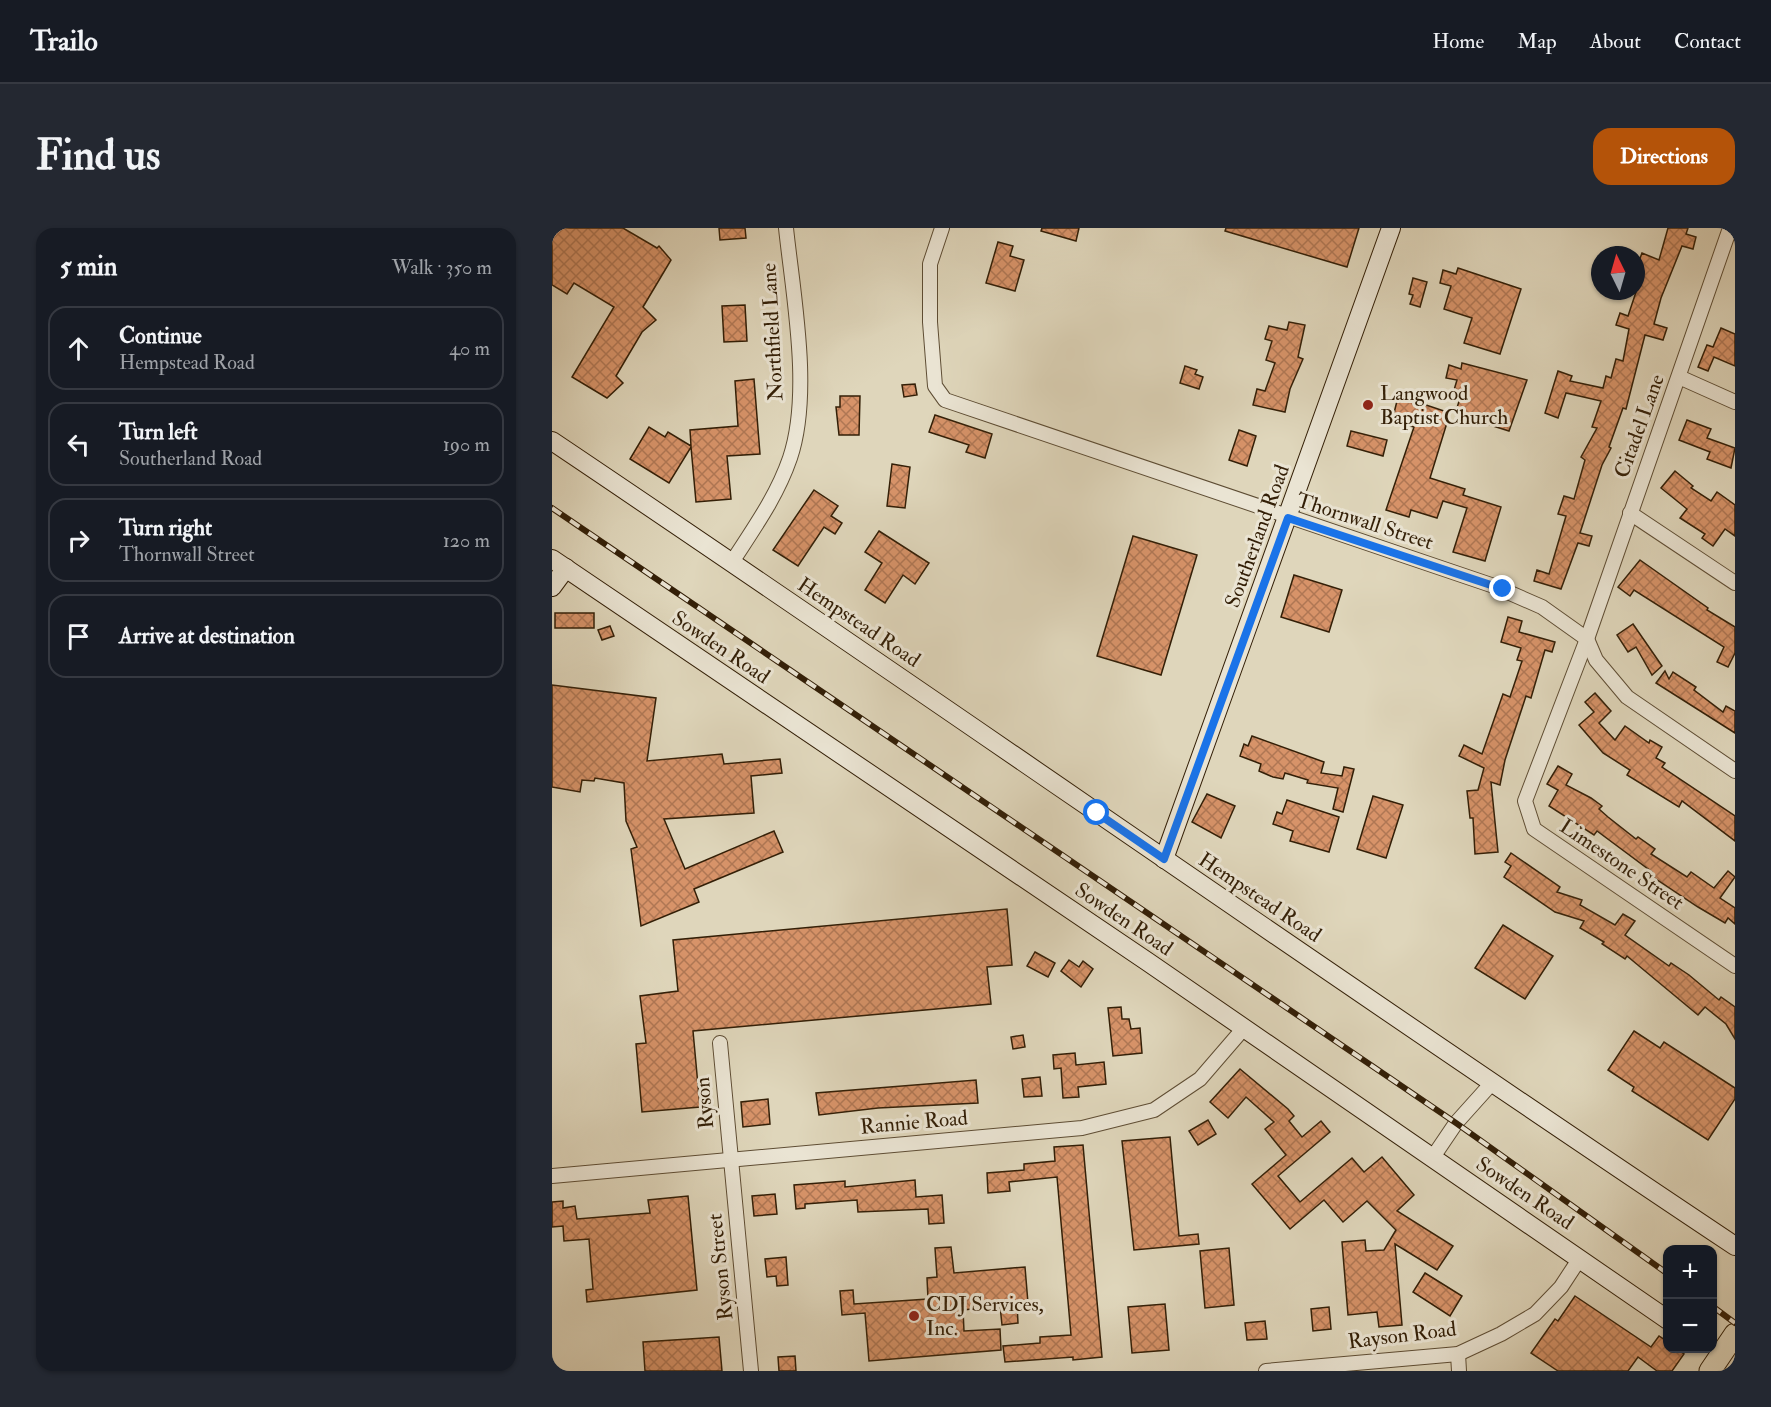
<!DOCTYPE html>
<meta charset="utf-8">
<style>
body{margin:0;font-family:"IM FELL Double Pica",serif;background:#242831;color:#f1f3f6}
.controls{position:absolute;right:18px;bottom:18px;display:grid;overflow:hidden;border-radius:12px;box-shadow:0 2px 4px #0004}
.controls button{width:54px;height:54px;display:grid;place-items:center;padding:0;border:0;border-bottom:2px solid #363941;background:#171b24;color:#f1f3f6;font:30px sans-serif}
.compass{position:absolute;left:1039px;top:18px;width:54px;height:54px;border-radius:50%;background:#171b24;box-shadow:0 2px 4px #0004;rotate:355deg}
.stop{position:absolute;width:18px;height:18px;margin:-14px;border:4px solid #1a73e8;border-radius:50%;background:#fff}
.stop.end{background:#1a73e8;border-color:#fff;box-shadow:0 2px 6px #0008}
.list{margin:0;padding:0;list-style:none}
h2{display:flex;justify-content:space-between;align-items:center;height:78px;margin:0;padding:0 24px;font-size:26px}
h2 small{font-size:20px;font-weight:400;color:#9ea1a6}
.list li{display:grid;grid-template-columns:39px 1fr auto;gap:18px;align-items:center;box-sizing:border-box;height:84px;margin:0 12px 12px;padding:0 12px;border:2px solid #363941;border-radius:18px}
.list b{display:block;font-size:22px;white-space:nowrap}
.list p{margin:0;font-size:20px;white-space:nowrap;color:#9ea1a6}
.list em{font-size:20px;font-style:normal;color:#9ea1a6}
.icon{flex:none;width:33px;height:33px;fill:none;stroke:currentColor;stroke-width:2;stroke-linecap:round;stroke-linejoin:round}
.map{position:relative;flex:none;width:1183px;height:1143px;overflow:hidden;border-radius:18px}
header{display:flex;align-items:center;gap:36px;box-sizing:border-box;height:84px;padding:0 30px;background:#171b24;border-bottom:2px solid #363941}
header strong{font-size:28px}
nav{display:flex;gap:33px;margin-inline-start:auto;font-size:21px}
.intro{display:flex;align-items:center;justify-content:space-between;box-sizing:border-box;height:144px;padding:0 36px}
h1{margin:0;font-size:42px}
.button{padding:15px 27px;border-radius:18px;background:#b45309;color:#fff;font-size:21px;font-weight:700}
main{display:flex;gap:36px;padding:0 36px}
aside{flex:1;background:#171b24;border-radius:18px;box-shadow:0 2px 4px #0004}
.map>svg:first-child{display:block}
.building{fill:url(#building-cross-hatch);stroke:#331f07;stroke-width:1.5}
.lines{fill:none;stroke-linecap:round;stroke-linejoin:round}
.street-casing{stroke:#5e4d34;stroke-width:16}
.secondary-casing{stroke:#331f07;stroke-width:20}
.primary-casing{stroke:#331f07;stroke-width:23}
.street{stroke:#eae4d3;stroke-width:14}
.secondary{stroke:#eae4d3;stroke-width:18}
.primary{stroke:#dfd6bb;stroke-width:21}
.rail-casing{stroke:#331f07;stroke-width:6}
.rail{stroke:#eae4d3;stroke-width:4;stroke-dasharray:11;stroke-linecap:butt}
.route{stroke:#1a73e8;stroke-width:8}
.poi-dot{fill:#8f2418;stroke:#eae4d3;stroke-width:2}
.labels{text-anchor:middle;stroke-width:6;stroke-linejoin:round;paint-order:stroke}
.street-label{font-size:21px;fill:#331f07;stroke:#eae4d3}
.poi-label{font-size:21px;fill:#331f07;stroke:#eae4d3;text-anchor:start}
</style>
<header>
<strong>Trailo</strong>
<nav><a>Home</a><a>Map</a><a>About</a><a>Contact</a></nav>
</header>
<div class="intro"><h1>Find us</h1><a class="button">Directions</a></div>
<main>
<aside>
<h2>5 min<small>Walk · 350 m</small></h2>
<ul class="list">
<li><svg class="icon" aria-label="ahead" viewBox="0 0 24 24"><path d="M12 20V5M6 11l6-6 6 6"/></svg><div><b>Continue</b><p>Hempstead Road</p></div><em>40 m</em></li>
<li><svg class="icon" aria-label="left" viewBox="0 0 24 24"><path d="M17 20v-9H6M10 6l-5 5 5 5"/></svg><div><b>Turn left</b><p>Southerland Road</p></div><em>190 m</em></li>
<li><svg class="icon" aria-label="right" viewBox="0 0 24 24"><path d="M7 20v-9h11M14 6l5 5-5 5"/></svg><div><b>Turn right</b><p>Thornwall Street</p></div><em>120 m</em></li>
<li><svg class="icon" aria-label="arrive" viewBox="0 0 24 24"><path d="M6 21V4h12l-3 4 3 4H6"/></svg><div><b>Arrive at destination</b></div></li>
</ul>
</aside>
<div class="map">
<svg width="1183" height="1143" viewBox="0 0 1183 1143">
<defs>
<pattern id="building-cross-hatch" width="8" height="8" patternUnits="userSpaceOnUse" patternTransform="scale(1.5)"><rect width="8" height="8" fill="#d79369"/><path d="M0 0l8 8M0 8l8-8" fill="none" stroke="#af7754"/></pattern>
</defs>
<rect width="100%" height="100%" fill="#dfd6bb"/>
<filter id="stains"><feTurbulence type="fractalNoise" baseFrequency=".00333" numOctaves="4"/><feColorMatrix values="0 0 0 0 .2 0 0 0 0 .09 0 0 0 0 .02 0 0 0 .5 -.17"/></filter>
<radialGradient id="worn" r=".72"><stop offset=".6" stop-color="#630" stop-opacity="0"/><stop offset="1" stop-color="#630" stop-opacity=".3"/></radialGradient>
<!-- building -->
<g class="building">
<path d="M0 0H71L105 20 107 18 119 32 91 79 104 92 90 104 64 148 71 155 55 170 20 149 62 79 22 55 15 66 0 57Z"/>
<path d="M167 0H193L194 10 168 12Z"/>
<path d="M490 0H527L524 13 489 3Z"/>
<path d="M674 0H807L795 39 673 3Z"/>
<path d="M1116 0H1136L1134 6 1144 9 1141 21 1130 18 1109 70 1102 96 1115 100 1111 112 1093 107 1074 181 1071 180 1057 219 1059 220 1050 237 1028 305 1040 308 1037 318 1026 315 1009 361 982 353 985 342 997 346 1014 288 1006 286 1012 268 1022 271 1033 232 1029 229 1045 200 1040 199 1049 173 1014 165 1006 190 993 185 1006 143 1020 148 1018 153 1051 160 1054 148 1059 150 1064 131 1071 133 1077 101 1064 97 1068 85 1076 88 1089 49 1084 47V41L1090 25 1107 32Z"/>
<path d="M446 14 461 18 458 28 472 32 463 63 434 55Z"/>
<path d="M906 40 969 61 948 126 912 115 920 90 892 81 899 58 888 55 891 42 904 46Z"/>
<path d="M861 50 875 54 868 79 858 76 861 67 857 66Z"/>
<path d="M193 77 195 113 172 114 170 78Z"/>
<path d="M737 94 753 97 746 129 751 131 738 161 733 184 701 177 705 161 713 163 723 135 714 132 720 113 713 111 717 98 735 102Z"/>
<path d="M1169 100 1183 106V138L1162 129 1156 143 1146 139 1155 117 1161 119Z"/>
<path d="M910 135 975 152 957 203 903 186 910 164 902 162 905 152 894 150 897 137 909 141Z"/>
<path d="M633 138 645 142 643 146 651 149 647 161 628 155Z"/>
<path d="M202 151 208 226 175 228 179 271 144 274 139 219 117 255 78 231 97 199 113 209 116 204 139 218 138 202 186 198 183 153Z"/>
<path d="M363 156 365 167 352 169 350 157Z"/>
<path d="M847 165 869 170 868 175 898 185 878 250 913 261 911 267 949 279 933 333 901 324 915 280 891 273 885 290 859 282 857 289 834 282 862 199 840 193Z"/>
<path d="M288 168H308L307 207H287L284 179H288Z"/>
<path d="M383 187 440 206 433 230 414 224 417 217 377 204Z"/>
<path d="M1135 192 1159 201 1155 210 1183 220 1179 240 1155 231 1158 224 1127 212Z"/>
<path d="M687 202 704 208 695 238 677 232Z"/>
<path d="M799 203 835 212 831 228 795 218Z"/>
<path d="M340 236 358 239 353 280 335 278Z"/>
<path d="M1123 243 1141 258 1139 260 1159 273 1165 264 1183 277V308L1173 301 1161 318 1150 310 1153 306 1128 290 1135 281 1109 260Z"/>
<path d="M262 262 286 278 279 288 290 295 283 306 272 299 246 338 221 322Z"/>
<path d="M327 303 377 335 363 356 351 347 333 375 313 362 330 335 313 324Z"/>
<path d="M581 308 645 327 609 447 545 428Z"/>
<path d="M1088 332 1156 380 1155 382 1183 399V425L1176 439 1165 434 1172 419 1082 362 1078 368 1066 359Z"/>
<path d="M742 347 790 362 777 404 729 389Z"/>
<rect x="3" y="385" width="39" height="15"/>
<path d="M956 389 970 393 967 404 1003 414 1000 424 993 422 979 470 974 468 953 532 948 557 939 554 946 624 923 626 921 590H918L915 563 926 562 932 540 907 528 912 517 930 526 951 466 958 469 970 433 965 432 969 420 949 414Z"/>
<path d="M1081 396 1110 438 1100 447 1084 419 1076 424 1065 407Z"/>
<path d="M58 398 62 408 50 412 46 402Z"/>
<path d="M1113 443 1117 451 1121 444 1144 459 1142 462 1171 484 1174 478 1183 483V505L1104 455Z"/>
<path d="M0 457 104 470 95 533 170 526 172 536 228 531 230 545 199 548 202 585 112 591 133 641 222 603 231 624 142 661 147 674 89 698 79 621 85 619 74 593 72 555 43 550 42 553 30 552 28 564 0 559Z"/>
<path d="M1043 465 1059 483 1047 495 1063 512 1073 498 1097 515 1098 512 1110 519 1104 530 1113 535 1110 539 1183 588V613L1130 573 1127 579 1075 547 1078 542 1051 525 1027 497 1042 484 1033 474Z"/>
<path d="M700 508 772 534 769 545 790 548 792 539 802 541 791 584 781 581 786 560 755 555 756 552 733 545 731 551 721 549 707 543 709 536 688 528 692 516 696 518Z"/>
<path d="M1006 538 1020 546 1014 557 1039 570 1050 578 1047 581 1056 589 1084 611 1086 609 1103 621 1099 626 1135 649 1139 644 1162 660 1176 643 1183 649 1168 670 1183 680V696L1176 690 1173 695 1146 679 1098 647 1100 644 1045 603 1042 607 997 578 1006 562 995 556Z"/>
<path d="M655 566 683 578 669 610 640 594Z"/>
<path d="M821 568 851 577 834 630 805 621Z"/>
<path d="M735 572 787 589 777 624 738 613 741 603 721 596 725 584 730 586Z"/>
<path d="M959 625 1008 659 1005 664 1030 672 1028 677 1063 697 1071 686 1083 693 1073 707 1117 738 1119 735 1137 747 1167 772 1169 769 1183 779V811L1174 796 1153 779 1146 787 1075 728 1073 731 1050 716 1052 714 1028 700 1032 693 1003 684 952 649 959 638 953 634Z"/>
<path d="M455 681 460 737 435 739 439 776 141 803 148 879 90 884 84 816 94 815 88 768 126 763 121 712Z"/>
<path d="M951 697 1001 728 973 771 923 740Z"/>
<path d="M483 724 503 735 496 749 475 738Z"/>
<path d="M517 732 527 739 531 733 541 741 529 759 509 743Z"/>
<path d="M569 779 570 791H577L579 801 588 800 590 825 561 828 556 780Z"/>
<path d="M1082 803 1108 820 1112 814 1183 860V871L1156 912 1080 863 1082 859 1056 842Z"/>
<path d="M471 807 473 819 461 821 459 809Z"/>
<path d="M523 825 524 837 552 834 554 856 526 859 527 869 511 870 509 840 502 841 501 827Z"/>
<path d="M688 841 736 881 742 888 737 893 750 909 769 893 778 904 726 948 748 974 800 930 812 944 830 929 862 967 845 983 901 1018 885 1042 843 1016 850 1097 827 1099 825 1084 796 1087 790 1014 813 1012 814 1023 832 1022 844 1002 815 973 791 994 772 972 738 1001 700 956 734 927 713 901 722 894 694 869 676 890 658 874Z"/>
<path d="M488 849 490 868 472 869 470 851Z"/>
<path d="M424 852 426 875 326 880 267 887 264 865Z"/>
<path d="M216 871 218 896 191 899 189 874Z"/>
<path d="M656 892 664 906 646 917 637 903Z"/>
<path d="M618 909 627 1008 646 1006 647 1016 582 1022 570 913Z"/>
<path d="M531 917 550 1129 521 1132V1129L453 1134 451 1118 488 1115V1109L519 1107 505 949 457 954 458 963 436 965 435 945 472 942V936L503 933 502 919Z"/>
<path d="M363 952 364 969 390 967 392 995 377 996 376 981 306 984 305 972 253 976V980L244 981 242 957 293 953V959Z"/>
<path d="M223 966 225 986 202 988 200 968Z"/>
<path d="M136 968 145 1062 35 1074 34 1062 41 1061 37 1011 12 1013 11 998 0 999V974L11 973V980L23 978 25 991 98 985 96 972Z"/>
<path d="M399 1019 402 1045 473 1039 476 1075 465 1076 466 1095 450 1097 448 1078 411 1082 412 1103 448 1101 449 1122 317 1133 313 1085 290 1087 288 1063 301 1062 302 1076 376 1071 375 1050 385 1049 383 1020Z"/>
<path d="M677 1020 682 1077 653 1080 648 1023Z"/>
<path d="M234 1029 236 1057 225 1058 224 1048 215 1049 213 1031Z"/>
<path d="M873 1045 910 1068 898 1088 861 1064Z"/>
<path d="M1023 1068 1099 1119 1107 1108 1116 1114V1120H1125L1132 1126 1120 1143H1105L1086 1129 1076 1143H1006L979 1125 1003 1091 1006 1093Z"/>
<path d="M613 1076 617 1122 580 1125 576 1079Z"/>
<path d="M777 1079 779 1101 761 1103 759 1081Z"/>
<path d="M713 1093 715 1111 695 1112 693 1095Z"/>
<path d="M167 1109 170 1143H93L91 1114Z"/>
<path d="M243 1128 244 1143H227L226 1129Z"/>
</g>
<g class="lines">
<defs>
<g id="street">
<path d="M390 0 378 36V94L383 158 393 172 942 358 990 379 1035 411 1044 432 1075 469 1183 543"/>
<path d="M1178 0 1035 411 973 573 982 601 1183 738"/>
<path d="M1127 149 1183 174"/>
<path d="M1078 285 1183 355"/>
<path d="M180 334C202 300 225 268 238 230 260 165 241 67 234 0"/>
<path d="M168 815 199 1143"/>
<path d="M881 929 904 895 939 856"/>
<path d="M0 948 530 900 602 882 648 851 692 800"/>
<path d="M906 1126 907 1143"/>
<path d="M714 1143 906 1126 949 1106 983 1086 1009 1059 1028 1030"/>
</g>
<g id="secondary">
<path d="M0 213C396 479 786 754 1183 1018"/>
<path d="M0 331 596 734 1116 1092"/>
<path d="M0 359 14 340"/>
<path d="M612 631 839 0"/>
</g>
<path id="primary" d="M1158 1143 1183 1106"/>
</defs>
<!-- street casing -->
<use href="#street" class="street-casing"/>
<!-- secondary casing -->
<use href="#secondary" class="secondary-casing"/>
<!-- primary casing -->
<use href="#primary" class="primary-casing"/>
<!-- street -->
<use href="#street" class="street"/>
<!-- secondary -->
<use href="#secondary" class="secondary"/>
<!-- primary -->
<use href="#primary" class="primary"/>
<defs>
<g id="rail">
<path d="M0 280 904 895 1116 1046"/>
<path d="M1160 1078 1183 1095"/>
</g>
</defs>
<!-- rail casing -->
<use href="#rail" class="rail-casing"/>
<!-- rail -->
<use href="#rail" class="rail"/>
</g>
<g class="lines">
<!-- route -->
<path class="route" d="M545 585 612 631 736 290 951 361"/>
</g>
<!-- markers -->
<g class="poi-dot">
<circle cx="816" cy="177" r="6"/>
<circle cx="362" cy="1088" r="6"/>
</g>
<g class="labels">
<!-- street labels -->
<g class="street-label">
<text transform="translate(220 104) rotate(-93)" y="7">Northfield Lane</text>
<text transform="translate(1087 198) rotate(-70)" y="7">Citadel Lane</text>
<text transform="translate(813 293) rotate(18)" y="7">Thornwall Street</text>
<text transform="translate(705 308) rotate(-70)" y="7">Southerland Road</text>
<text transform="translate(307 394) rotate(34)" y="7">Hempstead Road</text>
<text transform="translate(169 419) rotate(34)" y="7">Sowden Road</text>
<text transform="translate(1070 636) rotate(34)" y="7">Limestone Street</text>
<text transform="translate(708 669) rotate(34)" y="7">Hempstead Road</text>
<text transform="translate(572 691) rotate(34)" y="7">Sowden Road</text>
<text transform="translate(152 875) rotate(-95)" y="7">Ryson</text>
<text transform="translate(362 894) rotate(-5)" y="7">Rannie Road</text>
<text transform="translate(973 965) rotate(34)" y="7">Sowden Road</text>
<text transform="translate(168 1039) rotate(-96)" y="7">Ryson Street</text>
<text transform="translate(850 1107) rotate(-7)" y="7">Rayson Road</text>
</g>
<!-- poi labels -->
<g class="poi-label">
<text x="828" y="172">Langwood<tspan x="828" dy="24">Baptist Church</tspan></text>
<text x="374" y="1083">CDJ Services,<tspan x="374" dy="24">Inc.</tspan></text>
</g>
</g>
<rect width="100%" height="100%" filter="url(#stains)"/>
<rect width="100%" height="100%" fill="url(#worn)"/>
</svg>
<div class="controls">
<button>+</button>
<button>−</button>
</div>
<svg class="compass" viewBox="-18 -18 36 36"><path d="M0-13l5 13h-10z" fill="#e53935"/><path d="M0 13l5-13h-10z" fill="#9ea1a6"/></svg>
<div class="stop" style="left:545px;top:585px"></div>
<div class="stop end" style="left:951px;top:361px"></div>
</div>
</main>
